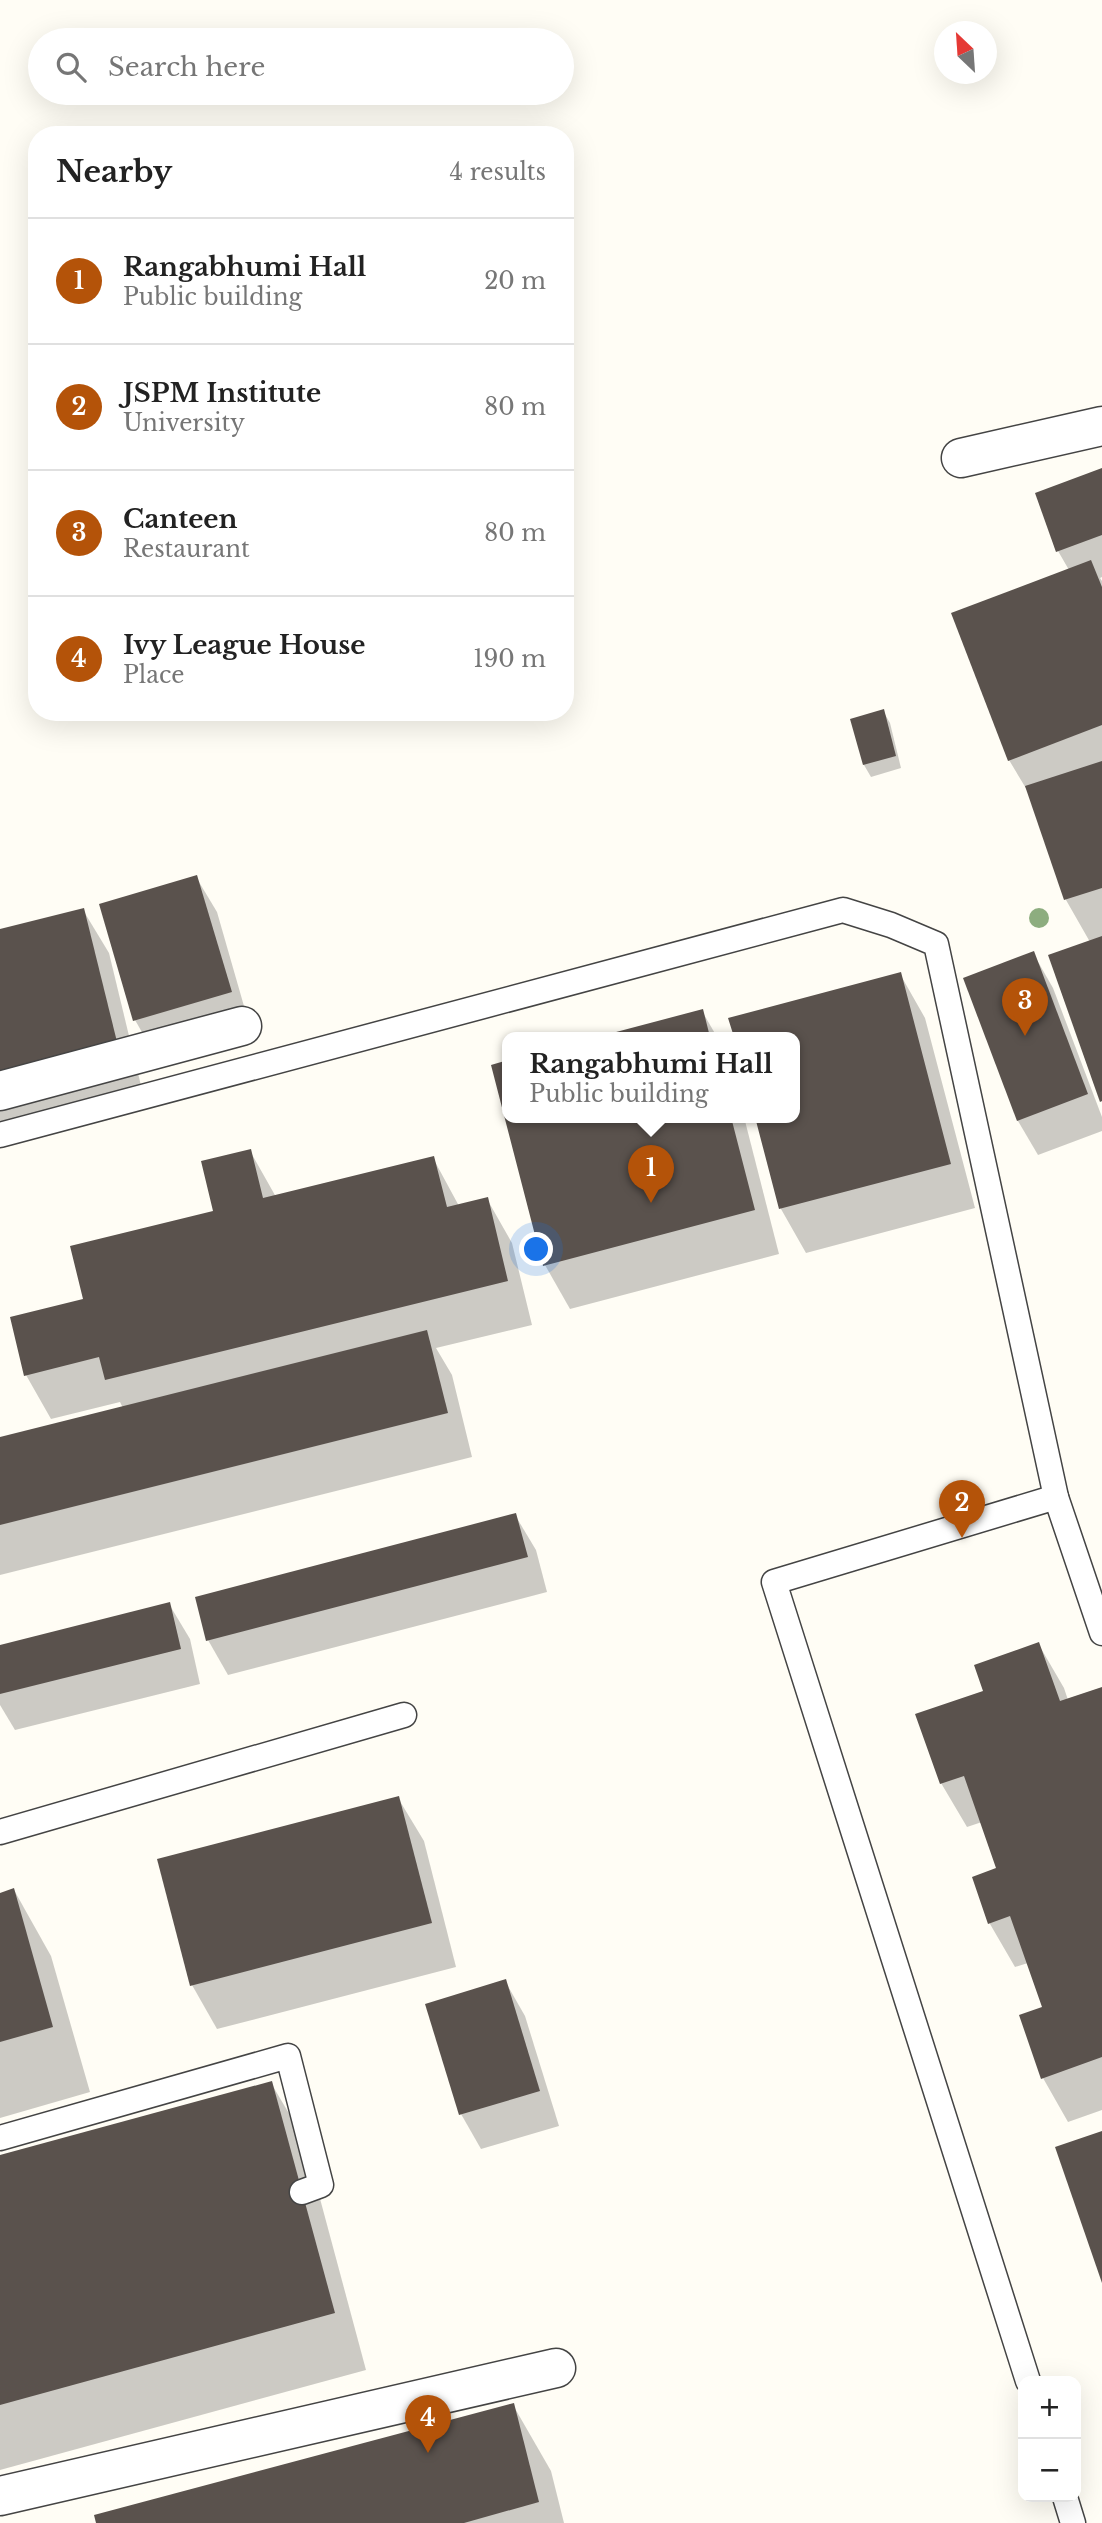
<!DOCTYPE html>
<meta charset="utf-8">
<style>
body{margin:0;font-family:"Libre Baskerville",serif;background:#f2f2f2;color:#222}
.controls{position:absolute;right:21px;bottom:21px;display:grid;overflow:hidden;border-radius:14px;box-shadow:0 7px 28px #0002}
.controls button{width:63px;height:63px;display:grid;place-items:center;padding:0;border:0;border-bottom:2px solid #e0e0e0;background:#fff;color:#222;font:35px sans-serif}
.compass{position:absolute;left:934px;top:21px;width:63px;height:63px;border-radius:50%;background:#fff;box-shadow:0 7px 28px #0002;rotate:335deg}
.you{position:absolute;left:537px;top:1250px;width:24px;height:24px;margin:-18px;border:5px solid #fff;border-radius:50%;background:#1a73e8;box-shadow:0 0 0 10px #1a73e833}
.badge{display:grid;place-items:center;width:46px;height:46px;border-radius:50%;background:#b45309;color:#fff;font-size:23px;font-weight:700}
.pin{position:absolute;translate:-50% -58px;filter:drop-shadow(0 2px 4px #0008)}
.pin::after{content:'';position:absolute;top:37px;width:24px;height:21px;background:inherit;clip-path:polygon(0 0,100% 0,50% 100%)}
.popup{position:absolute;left:502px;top:1032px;width:298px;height:91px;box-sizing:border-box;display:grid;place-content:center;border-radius:14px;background:#fff;filter:drop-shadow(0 2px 5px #0005);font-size:23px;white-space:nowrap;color:#767676}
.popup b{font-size:26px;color:#222}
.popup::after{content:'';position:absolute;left:50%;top:100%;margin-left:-14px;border:14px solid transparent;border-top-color:#fff}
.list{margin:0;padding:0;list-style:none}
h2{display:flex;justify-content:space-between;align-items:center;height:91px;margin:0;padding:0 28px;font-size:30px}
h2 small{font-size:23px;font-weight:400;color:#767676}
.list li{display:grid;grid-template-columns:46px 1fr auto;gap:21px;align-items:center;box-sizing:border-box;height:126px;padding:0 28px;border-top:2px solid #e0e0e0}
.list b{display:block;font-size:26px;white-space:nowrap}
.list p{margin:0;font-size:23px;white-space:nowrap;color:#767676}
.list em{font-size:23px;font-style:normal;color:#767676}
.icon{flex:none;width:38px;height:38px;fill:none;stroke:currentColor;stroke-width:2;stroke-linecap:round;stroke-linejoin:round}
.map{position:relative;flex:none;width:1102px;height:2523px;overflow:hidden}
.search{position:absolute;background:#fff;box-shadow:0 7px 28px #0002;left:28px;top:28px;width:546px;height:77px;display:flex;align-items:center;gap:18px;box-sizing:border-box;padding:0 24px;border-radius:38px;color:#767676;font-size:26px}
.panel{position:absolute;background:#fff;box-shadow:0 7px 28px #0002;left:28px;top:126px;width:546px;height:595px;border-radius:28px}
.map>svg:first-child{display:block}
.shadow{fill:#0003}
.building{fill:#5a524d}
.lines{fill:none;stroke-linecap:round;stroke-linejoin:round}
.lane-casing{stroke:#444;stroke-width:27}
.street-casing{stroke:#444;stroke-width:41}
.lane{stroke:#fff;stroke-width:24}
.street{stroke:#fff;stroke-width:38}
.tree{fill:#8dad7f}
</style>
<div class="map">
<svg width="1102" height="2523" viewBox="0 0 1102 2523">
<rect width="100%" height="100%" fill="#fffdf5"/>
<!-- shadow -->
<g class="shadow">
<path d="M1102 470V577L1100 578 1102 581V1102L1050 956 1090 942 1066 900 1030 795 1009 760 1069 570 1058 551Z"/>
<path d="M883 711 890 723 901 768 871 777 864 765 852 720Z"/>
<path d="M196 877 217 912 250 1027 155 1055 135 1020Z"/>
<path d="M83 910 109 953 144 1098 0 1134V930Z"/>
<path d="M1033 953 1053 988 1102 1117V1131L1038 1155 1018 1121 965 979Z"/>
<path d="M900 974 925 1018 975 1208 806 1253 781 1209 757 1117H794Z"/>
<path d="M702 1011 717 1037H604Z"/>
<path d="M508 1117H744L779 1254 570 1309 545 1265Z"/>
<path d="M250 1151 276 1197 433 1158 459 1206 487 1199 512 1243 532 1325 436 1348 452 1375 472 1457 0 1575V1438L123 1408 120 1402 51 1419 26 1375 85 1300 215 1212Z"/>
<path d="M515 1515 536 1550 547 1592 228 1675 208 1640Z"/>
<path d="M169 1604 190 1639 200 1684 15 1730 0 1705V1647Z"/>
<path d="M1039 1645 1064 1688 1068 1700 1102 1689V2110L1068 2122 1043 2078 1044 2008 1028 1963 1015 1967 990 1924 974 1878 998 1869 982 1822 967 1827 941 1783 985 1692Z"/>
<path d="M398 1798 424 1841 456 1967 217 2029 192 1985Z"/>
<path d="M14 1890 51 1956 90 2092 0 2118V1894Z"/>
<path d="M505 1981 525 2016 559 2126 481 2149 461 2114Z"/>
<path d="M271 2083 304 2139 366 2370 0 2470V2156Z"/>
<path d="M513 2405 551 2471 564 2523H98Z"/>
</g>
<!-- building -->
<g class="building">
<path d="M1102 468V535L1056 552 1035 493Z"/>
<path d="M1091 560 1102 587V725L1008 761 951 613Z"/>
<path d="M884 709 896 756 863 765 850 719Z"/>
<path d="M1102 761V888L1064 900 1025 786Z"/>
<path d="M197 875 232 992 133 1021 99 904Z"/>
<path d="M84 908 120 1054 0 1084V929Z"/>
<path d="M1102 936V1101L1100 1102 1048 955Z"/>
<path d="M1034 951 1088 1094 1017 1121 963 978Z"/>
<path d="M901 972 951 1164 779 1209 755 1117H794V1037H734L728 1018Z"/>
<path d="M703 1009 710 1037H601V1036Z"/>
<path d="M508 1060V1117H731L755 1210 543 1266 491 1065Z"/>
<path d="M251 1149 263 1198 434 1156 447 1207 488 1197 508 1281 105 1380 99 1357 24 1376 10 1317 83 1299 70 1246 213 1211 201 1161Z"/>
<path d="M427 1330 448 1413 0 1525V1437Z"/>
<path d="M516 1513 528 1557 206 1641 195 1597Z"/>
<path d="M170 1602 181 1649 0 1694V1645Z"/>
<path d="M1039 1642 1060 1701 1102 1687V2057L1041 2079 1019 2015 1042 2007 1010 1916 988 1924 972 1877 996 1868 964 1776 940 1784 915 1714 983 1691 974 1665Z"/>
<path d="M399 1796 432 1923 190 1986 157 1859Z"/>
<path d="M14 1888 53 2027 0 2042V1893Z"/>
<path d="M506 1979 540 2091 459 2115 425 2004Z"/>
<path d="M272 2081 335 2313 0 2405V2155Z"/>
<path d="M1102 2131V2283L1055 2147Z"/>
<path d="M514 2403 539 2502 464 2523H96L94 2515Z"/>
</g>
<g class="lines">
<defs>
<g id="lane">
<path d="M0 1135 843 910 891 925 936 944 1056 1497 774 1582 1028 2381"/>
<path d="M1056 1497 1102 1633"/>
<path d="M0 1832 404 1715"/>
<path d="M0 2138 288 2056 321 2185 302 2192"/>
<path d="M1065 2497 1073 2523"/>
</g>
<g id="street">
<path d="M961 458 1102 426"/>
<path d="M0 1091 242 1026"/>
<path d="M0 2496 556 2368"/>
</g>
</defs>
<!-- lane casing -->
<use href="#lane" class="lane-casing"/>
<!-- street casing -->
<use href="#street" class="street-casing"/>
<!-- lane -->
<use href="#lane" class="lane"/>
<!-- street -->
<use href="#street" class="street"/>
</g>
<!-- trees -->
<circle class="tree" cx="1039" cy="918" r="10"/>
</svg>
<div class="controls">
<button>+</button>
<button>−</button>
</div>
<svg class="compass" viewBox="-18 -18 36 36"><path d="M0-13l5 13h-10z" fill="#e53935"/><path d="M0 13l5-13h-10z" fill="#767676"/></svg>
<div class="you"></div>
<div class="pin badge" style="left:651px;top:1203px">1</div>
<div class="popup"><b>Rangabhumi Hall</b>Public building</div>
<div class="pin badge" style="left:962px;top:1538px">2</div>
<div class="pin badge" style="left:1025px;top:1036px">3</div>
<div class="pin badge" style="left:428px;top:2453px">4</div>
<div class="search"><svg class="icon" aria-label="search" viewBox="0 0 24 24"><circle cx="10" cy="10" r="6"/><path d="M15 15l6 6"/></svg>Search here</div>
<section class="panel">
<h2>Nearby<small>4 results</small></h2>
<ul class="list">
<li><span class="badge">1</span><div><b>Rangabhumi Hall</b><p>Public building</p></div><em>20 m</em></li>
<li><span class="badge">2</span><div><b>JSPM Institute</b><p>University</p></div><em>80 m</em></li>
<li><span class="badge">3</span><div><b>Canteen</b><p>Restaurant</p></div><em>80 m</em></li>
<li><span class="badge">4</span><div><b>Ivy League House</b><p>Place</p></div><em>190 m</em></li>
</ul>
</section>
</div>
